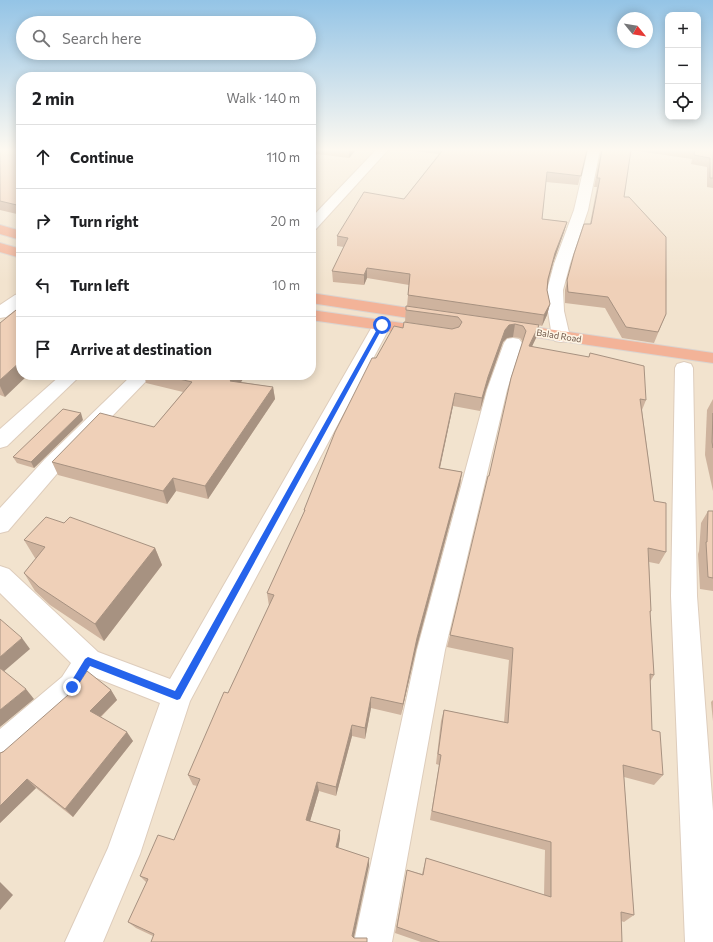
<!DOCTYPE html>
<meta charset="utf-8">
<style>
body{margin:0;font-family:Commissioner,sans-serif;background:#f2f2f2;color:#202124}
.controls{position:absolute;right:12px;top:12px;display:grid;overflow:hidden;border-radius:8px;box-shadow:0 2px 10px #0003}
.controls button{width:36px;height:36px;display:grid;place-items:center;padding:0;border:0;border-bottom:1px solid #e0e0e0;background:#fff;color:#202124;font:20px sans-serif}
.compass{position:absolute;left:617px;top:12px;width:36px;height:36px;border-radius:50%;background:#fff;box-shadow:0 2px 10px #0003;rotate:120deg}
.stop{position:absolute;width:12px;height:12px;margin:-9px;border:3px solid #2563eb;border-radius:50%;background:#fff}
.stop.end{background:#2563eb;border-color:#fff;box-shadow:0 1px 4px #0008}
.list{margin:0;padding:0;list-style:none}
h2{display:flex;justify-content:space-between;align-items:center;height:52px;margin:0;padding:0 16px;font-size:17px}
h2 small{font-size:13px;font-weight:400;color:#757577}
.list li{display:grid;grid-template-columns:26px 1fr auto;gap:12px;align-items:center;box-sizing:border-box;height:64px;padding:0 16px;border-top:1px solid #e0e0e0}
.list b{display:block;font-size:15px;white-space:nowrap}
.list em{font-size:13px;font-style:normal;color:#757577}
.icon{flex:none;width:22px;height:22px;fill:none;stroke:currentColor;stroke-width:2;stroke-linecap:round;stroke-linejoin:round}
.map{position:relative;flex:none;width:713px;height:942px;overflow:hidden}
.search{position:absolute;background:#fff;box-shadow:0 2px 10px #0003;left:16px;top:16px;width:300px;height:44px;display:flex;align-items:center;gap:10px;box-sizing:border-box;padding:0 14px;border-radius:22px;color:#757577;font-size:15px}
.panel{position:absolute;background:#fff;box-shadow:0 2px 10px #0003;left:16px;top:72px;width:300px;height:308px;border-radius:16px}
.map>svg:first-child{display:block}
.residential{fill:#f2e3ce}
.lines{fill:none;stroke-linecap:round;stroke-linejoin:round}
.minor-casing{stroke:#decdbc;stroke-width:2}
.highway-casing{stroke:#dad4d0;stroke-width:2}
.minor{fill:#fff;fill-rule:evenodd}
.highway{fill:#f3b398;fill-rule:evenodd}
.wall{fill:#ceb39e}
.shaded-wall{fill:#a79281}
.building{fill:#efd0b8;stroke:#a79281}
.route{fill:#2563eb}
.labels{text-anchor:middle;stroke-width:3.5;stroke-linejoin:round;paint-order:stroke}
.far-street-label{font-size:9px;fill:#705849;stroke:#fef5e5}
</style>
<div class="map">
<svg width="713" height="942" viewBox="0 0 713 942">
<rect width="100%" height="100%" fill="#fbf1df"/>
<!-- residential -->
<path class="residential" d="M0 150H21V375H311V150H713V942H0Z"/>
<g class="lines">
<defs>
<g id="minor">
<path d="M376 150H388L316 229 311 230V218Z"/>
<path d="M588 150H600L588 210 570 264 563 290 564 311 570 337 567 341 561 342 555 341 552 337 548 311 547 290 554 264 574 210Z"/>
<path d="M21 293V306L6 317 0 318V305L15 295Z"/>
<path d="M382 320 388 321 391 325 190 701 140 854 103 942H65L108 848 160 703 94 677 82 697 11 760 0 765V729L62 677 71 663 0 593V566L9 569 98 652 170 679 373 325 376 321Z"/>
<path d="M513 338 519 339 522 343 507 390 445 650 392 942H354L417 650 487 390 504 343 507 339Z"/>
<path d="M684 362 691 364 693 368 697 596 713 811V942H685L671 596 675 368 677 364Z"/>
<path d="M61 375H81L7 446 0 448V429Z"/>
<path d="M132 375H152L61 469 8 531 0 533V508L45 459Z"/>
</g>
<g id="highway">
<path d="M0 225 21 231V240L0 234Z"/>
<path d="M0 243 21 249V258L0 252Z"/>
<path d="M311 293 435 312 441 313 443 317 441 321 435 322 311 303Z"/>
<path d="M311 310 423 326 429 327 432 331 429 335 423 336 311 320Z"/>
<path d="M506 323 713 353V363L500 332 497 328 500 324Z"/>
</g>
</defs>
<!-- minor casing -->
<use href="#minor" class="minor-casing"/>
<!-- highway casing -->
<use href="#highway" class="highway-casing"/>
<!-- minor -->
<use href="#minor" class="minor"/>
<!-- highway -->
<use href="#highway" class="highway"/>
</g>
<!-- wall -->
<g class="wall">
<path d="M0 150H21V215L0 210Z"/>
<path d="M311 150H356L349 158 317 154Z"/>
<path d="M407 150H587L578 185 546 182 542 219 567 222 564 232 553 263 548 281 547 290 550 304 547 315 542 326 539 325 536 338 532 346 646 400 642 410 654 501 666 552 659 564 649 562 651 611 650 614 654 675 650 682 652 730 663 775 654 785 624 777 634 915 624 922 621 921 622 942H421L395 933 407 870 422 874 426 858 544 895 545 850 430 820 439 765 436 764 441 721 444 710 504 722 509 660 447 647 489 476 523 342 520 338 513 337 507 338 503 342 486 390 480 411 453 406 440 468 462 472 460 485 416 650 401 715 371 708 365 739 352 736 336 796 319 791 310 821 340 830V838L338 848 369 858V866L153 936 136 928 128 922 147 883 140 876 174 840 197 786 193 785 188 775 228 693 269 606 267 593 304 513V510L376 358 403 328 450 329 405 322 406 306 539 325 407 306 409 285 367 278 364 285 333 282 332 271 344 247 337 246V236L404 199 438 155V154Z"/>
<path d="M601 150H713V188L707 187V167L691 164 692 159 631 150 624 197 666 314 654 343 622 338 605 308 565 303V290L574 254 590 224 597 187H594Z"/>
<path d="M0 323 5 397 0 395Z"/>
<path d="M109 375H130L126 379Z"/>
<path d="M144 375H246L241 382 273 387 275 399 208 499 176 491 167 504 58 475 52 462 154 427 183 392 146 383Z"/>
<path d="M713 399V491L705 455 707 410Z"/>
<path d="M83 420 34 468 17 463 13 457Z"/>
<path d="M708 511H713V591L700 589 698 554 699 551 701 523Z"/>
<path d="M64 523 155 548 162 565 104 641 50 605 35 591 24 573 36 559 35 558 24 540Z"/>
<path d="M111 690 117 700 101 717 133 741 73 817 36 788 0 823V753Z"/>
<path d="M713 700V721L711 702Z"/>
</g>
<!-- shaded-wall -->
<g class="shaded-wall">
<path d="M311 150H317V154L311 160Z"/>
<path d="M349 150H356L349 158Z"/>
<path d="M567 222 564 232 553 263 546 290 555 253Z"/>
<path d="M367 268V278L364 285V275Z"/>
<path d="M550 304 547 315 542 326 544 315Z"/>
<path d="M515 324 513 337 507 338 503 342 486 390 480 411 482 398 488 377 505 330 509 325Z"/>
<path d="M539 325 536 338 526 359 529 346Z"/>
<path d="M21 361V375H28L5 397 0 386V380Z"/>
<path d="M125 375H130L126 379Z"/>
<path d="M235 375H246L233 393 230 381Z"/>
<path d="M273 387 275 399 208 499 205 486Z"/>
<path d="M455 393 453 406 437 481 439 468Z"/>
<path d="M81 413 83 420 34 468 31 462Z"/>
<path d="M462 472 460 485 416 650 401 715 403 704 417 638Z"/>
<path d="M173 478 176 491 167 504 163 491Z"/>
<path d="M155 548 162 565 104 641 95 624Z"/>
<path d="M22 638 30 649 2 673 0 670V657Z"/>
<path d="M26 689 34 699 0 727V710Z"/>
<path d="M111 690 117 700 97 720 90 711Z"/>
<path d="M371 697V708L365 739V728Z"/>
<path d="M352 725V736L336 796V787Z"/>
<path d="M127 732 133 741 73 817 65 809Z"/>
<path d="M27 779 36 788 0 823V806Z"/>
<path d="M317 782 319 791 308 828 306 820Z"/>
<path d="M340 830V838L337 855 336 847Z"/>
<path d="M369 858V866L353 942 352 936Z"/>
<path d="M0 882 13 895 0 910Z"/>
</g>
<!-- building -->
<g class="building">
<path d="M0 150H21V206L0 201Z"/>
<path d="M443 150H587L581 176 547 172 542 219 567 222 555 253 548 279 547 290 550 304 544 315 408 295 410 274 367 268 364 275 332 271 348 238 337 236 364 192 404 199Z"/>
<path d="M602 150H631L624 197H629L666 237V314L658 332 626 327 608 297 568 292 567 280 574 254 584 224H591L600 178H597Z"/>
<path d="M690 150H713V178H710V158L694 155 695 150Z"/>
<path d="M21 306V361L0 380V323Z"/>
<path d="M406 306 539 325 529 346 589 357 590 353 644 366 646 400 640 399 654 501 666 503V552L648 548 651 611H650L654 675 650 674 652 730 660 732 663 775 623 765 634 915 621 912 622 942H440L397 927 407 870 423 875 426 858 551 897V842L432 811 441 755 438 754 444 710 508 723 513 648 450 635 488 476H489L511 378 526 331 523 326 515 324 509 325 505 330 488 377 482 398 455 393 439 468 462 472 417 638 403 704 371 697 365 728 352 725 336 787 317 782 306 820 340 830 336 847 369 858 352 936 354 938H367V942H151L154 934 128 922 148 879 140 876 158 835 174 840 200 779 188 775 224 692 228 693 274 595 267 593 305 510H304L335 432 372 358H376L394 326 403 328 404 322 452 329 459 327 462 322 458 317 406 310Z"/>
<path d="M162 375H235L230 381 273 387 205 486 173 478 163 491 52 462 100 413 154 427 192 382Z"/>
<path d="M63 409 81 413 31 462 13 457Z"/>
<path d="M713 413V448L712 442Z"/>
<path d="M708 511H713V578L708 577 706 542H707Z"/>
<path d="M46 517 64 523 70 517 155 548 95 624 39 587 24 573 45 547 24 540Z"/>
<path d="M0 619 22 638 0 657Z"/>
<path d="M0 668 26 689 0 710Z"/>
<path d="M87 671 111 690 90 711 127 732 65 809 27 779 0 806V753L3 752 76 688Z"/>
</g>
<!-- sky -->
<linearGradient id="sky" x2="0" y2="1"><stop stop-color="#94c4e6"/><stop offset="0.53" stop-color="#fdf9f1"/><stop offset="1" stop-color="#fdf9f1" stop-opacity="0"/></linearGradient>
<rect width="713" height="282" fill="url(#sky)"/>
<!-- route -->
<path class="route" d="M380 324 384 325 180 699 177 700 90 666 75 690H69L68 687 69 685 85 659 88 657 175 691Z"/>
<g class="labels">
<!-- far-street labels -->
<g class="far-street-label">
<text transform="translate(559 336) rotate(9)" y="3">Balad Road</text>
</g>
</g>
</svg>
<div class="controls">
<button>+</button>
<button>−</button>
<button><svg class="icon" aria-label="locate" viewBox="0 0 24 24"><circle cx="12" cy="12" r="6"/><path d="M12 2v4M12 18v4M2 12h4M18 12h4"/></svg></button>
</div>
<svg class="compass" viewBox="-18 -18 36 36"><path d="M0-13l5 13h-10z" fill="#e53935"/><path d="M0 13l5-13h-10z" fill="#757577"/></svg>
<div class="stop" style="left:382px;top:325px"></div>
<div class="stop end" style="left:72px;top:687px"></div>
<div class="search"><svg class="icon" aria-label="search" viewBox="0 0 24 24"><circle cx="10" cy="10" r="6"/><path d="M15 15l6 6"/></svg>Search here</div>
<section class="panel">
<h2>2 min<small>Walk · 140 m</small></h2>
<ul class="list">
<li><svg class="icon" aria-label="ahead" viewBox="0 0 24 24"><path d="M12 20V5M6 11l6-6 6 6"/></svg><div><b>Continue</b></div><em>110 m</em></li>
<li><svg class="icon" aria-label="right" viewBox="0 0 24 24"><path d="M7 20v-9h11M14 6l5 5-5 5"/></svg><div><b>Turn right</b></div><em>20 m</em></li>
<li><svg class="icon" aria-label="left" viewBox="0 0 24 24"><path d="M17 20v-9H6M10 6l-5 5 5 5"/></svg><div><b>Turn left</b></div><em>10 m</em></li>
<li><svg class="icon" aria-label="arrive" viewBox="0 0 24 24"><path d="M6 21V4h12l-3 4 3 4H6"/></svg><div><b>Arrive at destination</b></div></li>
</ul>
</section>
</div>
